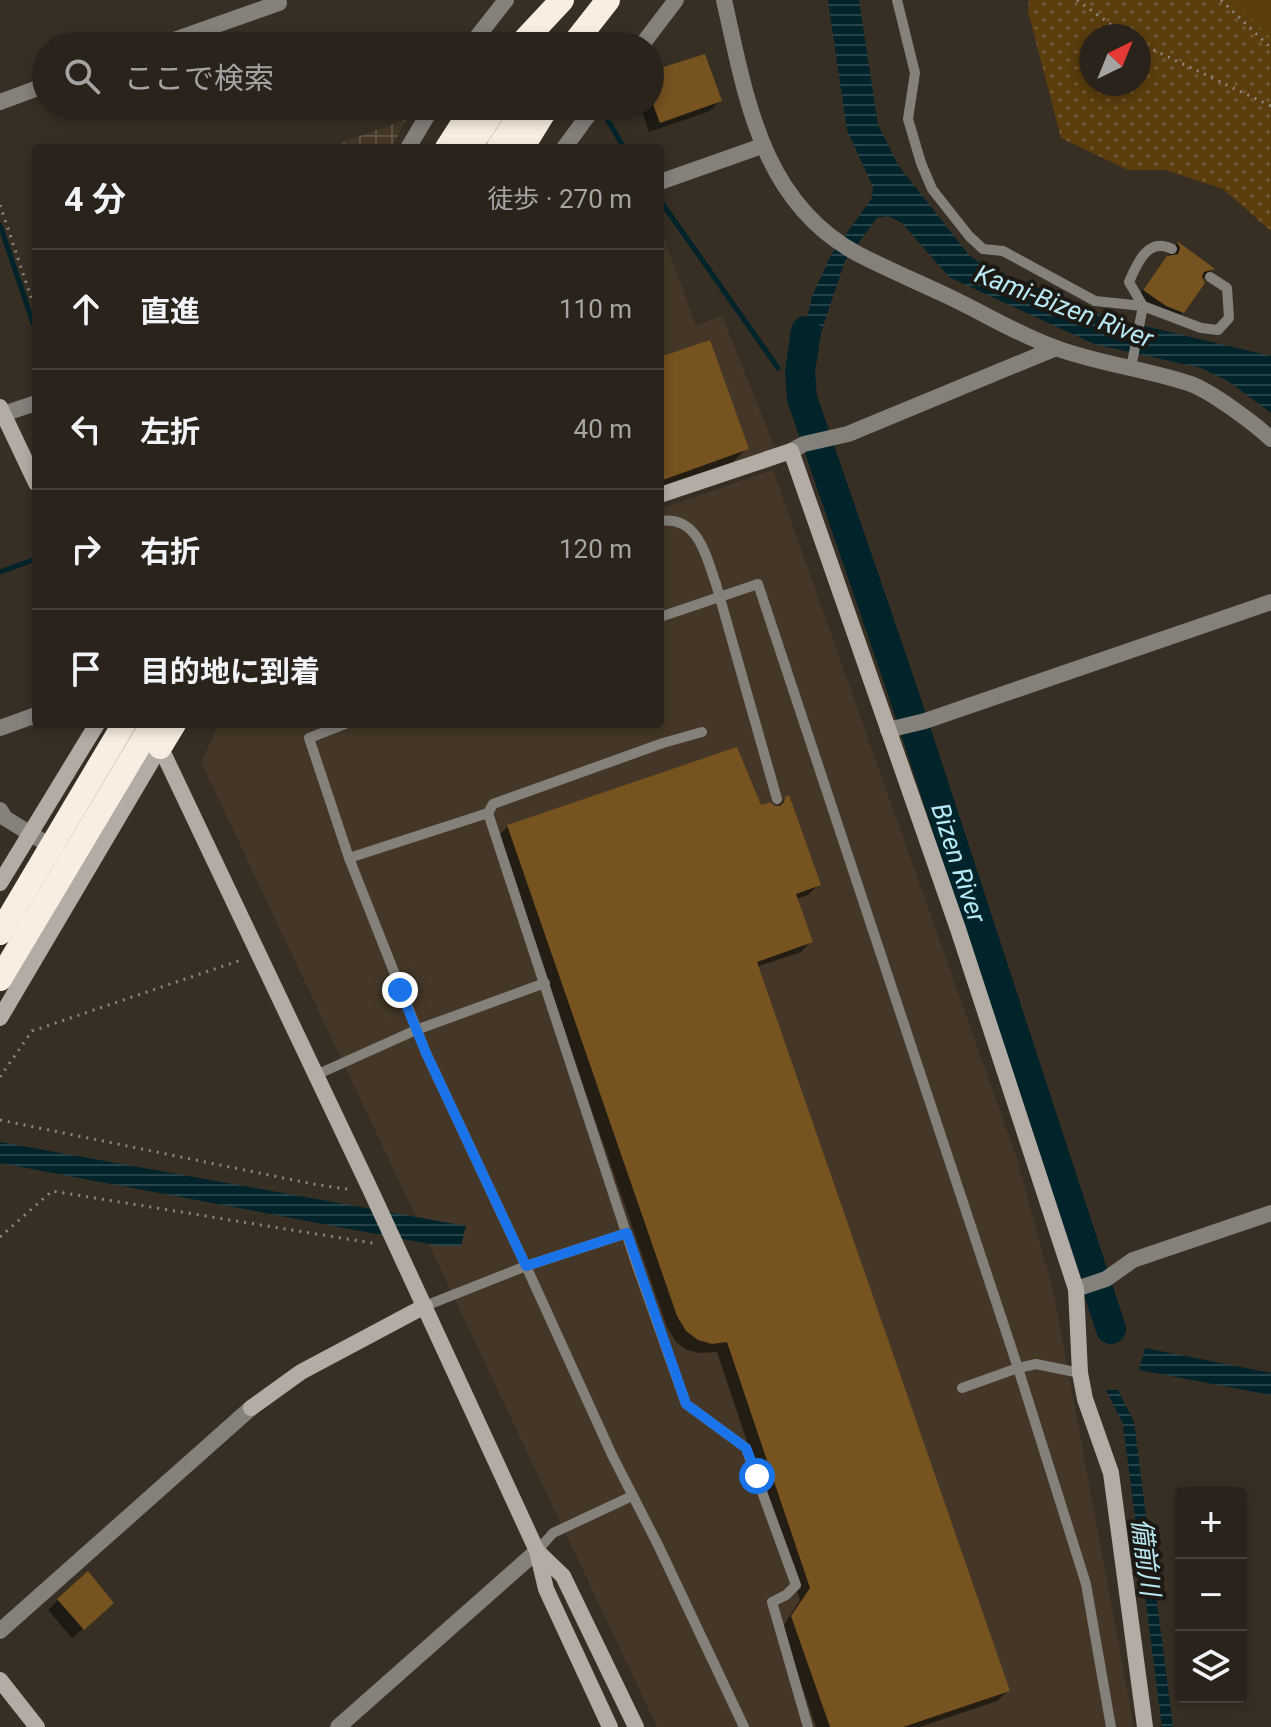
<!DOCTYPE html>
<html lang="ja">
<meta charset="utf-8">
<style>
body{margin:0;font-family:Roboto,"Noto Sans JP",sans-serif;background:#352f28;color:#f1f3f6}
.controls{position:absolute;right:24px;bottom:24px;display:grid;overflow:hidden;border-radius:8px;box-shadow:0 4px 12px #0003}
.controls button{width:72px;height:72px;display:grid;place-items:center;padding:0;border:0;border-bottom:2px solid #45403a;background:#29231b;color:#f1f3f6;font:40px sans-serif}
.compass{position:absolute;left:1079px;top:24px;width:72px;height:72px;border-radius:50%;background:#29231b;box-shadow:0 4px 12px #0003;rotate:43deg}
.stop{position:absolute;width:24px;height:24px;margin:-18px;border:6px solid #1a73e8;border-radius:50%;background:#fff}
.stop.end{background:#1a73e8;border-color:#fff;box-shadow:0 2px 8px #0008}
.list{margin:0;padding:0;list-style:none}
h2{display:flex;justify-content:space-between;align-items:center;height:104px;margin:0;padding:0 32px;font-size:34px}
h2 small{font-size:26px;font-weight:400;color:#a5a4a3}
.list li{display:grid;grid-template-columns:52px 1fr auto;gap:24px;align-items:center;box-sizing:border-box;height:120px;padding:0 32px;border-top:2px solid #45403a}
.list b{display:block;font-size:30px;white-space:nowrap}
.list em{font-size:26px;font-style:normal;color:#a5a4a3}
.icon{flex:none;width:44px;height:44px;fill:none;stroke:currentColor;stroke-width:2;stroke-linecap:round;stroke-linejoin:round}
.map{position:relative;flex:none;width:1271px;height:1727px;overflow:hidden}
.search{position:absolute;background:#29231b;box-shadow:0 4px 12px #0003;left:32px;top:32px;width:632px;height:88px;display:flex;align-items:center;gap:20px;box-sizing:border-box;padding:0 28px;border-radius:44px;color:#a5a4a3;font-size:30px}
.panel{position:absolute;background:#29231b;box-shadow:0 4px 12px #0003;left:32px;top:144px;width:632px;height:584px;border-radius:8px}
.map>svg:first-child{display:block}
.built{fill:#443727}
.industrial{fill:url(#industrial-grid)}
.park{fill:url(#park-dots);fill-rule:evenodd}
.pitch{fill:#5b3d0e}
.water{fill:url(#water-rules)}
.shadow{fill:#0007}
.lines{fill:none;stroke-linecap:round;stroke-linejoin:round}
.stream{stroke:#01242b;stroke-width:5}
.river{stroke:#01242b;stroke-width:30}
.building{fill:#76531f}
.path{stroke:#8d877e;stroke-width:3;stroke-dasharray:2 6;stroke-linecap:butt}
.lane{stroke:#84807a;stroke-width:10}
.street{stroke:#84807a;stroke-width:16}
.secondary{stroke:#b3aca4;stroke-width:16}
.highway{stroke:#f9eee1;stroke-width:24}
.lane-bridge{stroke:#84807a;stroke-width:10}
.highway-bridge{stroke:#f9eee1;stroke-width:24}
.route{stroke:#1a73e8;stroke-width:10}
.labels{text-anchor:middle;stroke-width:8;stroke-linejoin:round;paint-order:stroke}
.water-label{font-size:26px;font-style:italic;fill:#b7e8f4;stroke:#1c1813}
</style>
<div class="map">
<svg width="1271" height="1727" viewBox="0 0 1271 1727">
<defs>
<pattern id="industrial-grid" width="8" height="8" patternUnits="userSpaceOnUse" patternTransform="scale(2)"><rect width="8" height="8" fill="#443727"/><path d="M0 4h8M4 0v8" fill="none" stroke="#5f5446"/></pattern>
<pattern id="park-dots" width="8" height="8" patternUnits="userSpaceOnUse" patternTransform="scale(2)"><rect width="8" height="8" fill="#5b3d0e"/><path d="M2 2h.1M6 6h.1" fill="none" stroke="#735931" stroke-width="1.8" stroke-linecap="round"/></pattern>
<pattern id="water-rules" width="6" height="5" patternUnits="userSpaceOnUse" patternTransform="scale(2)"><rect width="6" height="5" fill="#01242b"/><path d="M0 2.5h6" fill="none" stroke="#264449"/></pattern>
</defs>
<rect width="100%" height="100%" fill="#372f24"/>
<!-- built -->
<g class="built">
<path d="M660 227 696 326 722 316 775 448 660 487Z"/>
<path d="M773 470 1017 1159 1054 1295 1134 1727H657L201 762 219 724H660V509Z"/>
</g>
<!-- industrial -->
<path class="industrial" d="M407 119 391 148H327Z"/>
<!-- park -->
<path class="park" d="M1029 0H1271V231L1223 189 1165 170H1128L1061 138 1028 11ZM1091 36H1139V84H1091Z"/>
<!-- pitch -->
<path class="pitch" d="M1230 0H1271V38Z"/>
<!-- water -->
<g class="water">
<path d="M828 0H859L878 125 898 165 969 255 980 263 1106 317 1271 356V413L1228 381 1201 368 1094 344 949 277 902 223 888 216 877 218 845 261 808 371 796 368 812 296 831 255 872 198 873 187 847 130Z"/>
<path d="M0 1142 466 1226 461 1246H440L0 1163Z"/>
<path d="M1145 1348 1271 1373V1395L1139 1370Z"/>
<path d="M1106 1390H1118L1134 1422 1173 1727H1162L1123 1424Z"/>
</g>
<!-- shadow -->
<g class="shadow">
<path d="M650 79 720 100 710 111 649 132 640 106H650Z"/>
<path d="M1177 244 1212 269 1201 280 1183 312 1172 322 1134 301Z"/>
<path d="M660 360 746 449 732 463 660 489Z"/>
<path d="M786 798 819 884 808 895 796 899 811 941 801 952 756 967 1008 1691 997 1701 920 1727H816L782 1628 800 1600 717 1352 700 1353 687 1350 676 1342 667 1327 497 837 508 826 760 807 776 808Z"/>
<path d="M58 1600 102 1613 72 1638 48 1610Z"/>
</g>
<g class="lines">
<!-- stream -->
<g class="stream">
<path d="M600 107 624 148"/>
<path d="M660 200 778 368"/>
<path d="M0 225 36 332"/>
<path d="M0 572 36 559"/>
</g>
<!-- river -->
<path class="river" id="s1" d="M806 331 800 372 802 398 902 689 1111 1329"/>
</g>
<!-- building -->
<g class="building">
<path d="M705 54 722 101 660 123 650 96V76L657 69Z"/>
<path d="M1177 241 1215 269 1204 272 1202 277 1205 283 1184 313 1166 306 1143 290 1167 256 1178 254 1180 248Z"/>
<path d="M710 340 749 449 660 481V357Z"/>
<path d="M737 747 761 805 770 802 774 806H780L784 802 785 797 789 795 821 885 796 894 813 942 757 962 1010 1691 903 1727H830L791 1616 810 1588 727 1342 712 1344 698 1340 686 1331 677 1316 507 825Z"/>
<path d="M88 1571 114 1603 84 1630 57 1599Z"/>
</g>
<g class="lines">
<!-- path -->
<g class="path">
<path d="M1077 0 1127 36"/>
<path d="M1221 0 1271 48"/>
<path d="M1139 43 1271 106"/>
<path d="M0 205 36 312"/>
<path d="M0 1077 32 1031 244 959"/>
<path d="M0 1120 313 1184 353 1190"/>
<path d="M0 1237 52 1191 378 1244"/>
</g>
<!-- lane -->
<g class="lane">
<path d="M897 0 915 73 908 119 921 163 932 189 969 236 983 249 1003 251 1095 301 1143 306 1201 328 1218 330 1229 318 1227 288 1210 277"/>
<path d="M1131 368 1143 306 1129 282C1137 263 1148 237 1172 249"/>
<path d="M660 521C698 515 706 556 716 584"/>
<path d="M660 617 758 584 1018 1368 1086 1584 1111 1727"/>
<path d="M345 724 309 738 349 858 426 1053 526 1266 612 1455 658 1545 744 1727"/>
<path d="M488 813 493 804 663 743 702 732"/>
<path d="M349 858 488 813 635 1260 686 1404 746 1448 796 1585 786 1595 772 1602 808 1727"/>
<path d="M316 1075 416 1030 545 983"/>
<path d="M425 1306 526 1266 627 1233"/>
<path d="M962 1388 1018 1368 1036 1364 1080 1373"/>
<path d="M537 1551 553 1533 632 1496"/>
</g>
<!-- street -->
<g class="street">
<path d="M724 0C746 97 761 202 858 254 885 268 913 280 941 293 979 310 1016 334 1056 348 1099 364 1147 369 1191 384 1212 392 1254 423 1271 439"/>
<path d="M157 46 279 3"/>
<path d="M470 46 506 0"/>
<path d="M641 46 676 0"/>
<path d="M0 102 46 85"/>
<path d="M408 148 433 106"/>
<path d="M564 148 595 106"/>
<path d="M660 182 762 146"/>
<path d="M3 414 36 403"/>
<path d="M791 451 804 444 848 434 1056 348"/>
<path d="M0 728 36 715"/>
<path d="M888 730 925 721 1271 602"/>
<path d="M0 810 5 818 60 852"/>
<path d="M1076 1289 1106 1279 1133 1260 1271 1213"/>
<path d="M0 1631 251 1408"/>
<path d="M338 1727 537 1551"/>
</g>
<!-- secondary -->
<g class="secondary">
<path d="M0 407 36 483"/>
<path d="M660 495 791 451 958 929 1076 1289 1080 1373 1085 1399 1111 1473 1145 1727"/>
<path d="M157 740 371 1191 537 1551 546 1589 610 1727"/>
<path d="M0 883 97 724"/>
<path d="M0 1018 160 747"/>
<path d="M251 1408 301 1372 425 1306"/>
<path d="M538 1552 563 1576 636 1727"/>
<path d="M0 1680 37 1727"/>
</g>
<!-- highway -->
<g class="highway">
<path d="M519 46 562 0"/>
<path d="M572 46 608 0"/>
<path d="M447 148 474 106"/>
<path d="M469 148 497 106"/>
<path d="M498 148 526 106"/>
<path d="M522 148 548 106"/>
<path d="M160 747 174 724"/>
</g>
<!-- lane-bridge -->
<path class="lane-bridge" d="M716 584 777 799"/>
<!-- highway-bridge -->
<g class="highway-bridge">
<path d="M0 933 124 724"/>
<path d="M0 979 152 724"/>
</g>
</g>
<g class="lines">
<!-- route -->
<path class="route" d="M400 990 426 1053 526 1266 627 1233 686 1404 746 1448 757 1476"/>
</g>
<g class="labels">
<!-- water labels -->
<g class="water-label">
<text transform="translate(1064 306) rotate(21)" y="9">Kami-Bizen River</text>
<text dy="9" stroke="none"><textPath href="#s1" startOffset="558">Bizen River</textPath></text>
<text transform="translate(1146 1557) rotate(83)" y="9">備前川</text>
</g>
</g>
</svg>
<div class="controls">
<button>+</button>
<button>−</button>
<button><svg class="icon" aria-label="layers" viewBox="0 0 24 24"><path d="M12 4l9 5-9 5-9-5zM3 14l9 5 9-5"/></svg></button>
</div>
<svg class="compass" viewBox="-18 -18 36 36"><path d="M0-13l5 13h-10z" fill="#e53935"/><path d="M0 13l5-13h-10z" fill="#a5a4a3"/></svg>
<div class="stop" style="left:757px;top:1476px"></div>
<div class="stop end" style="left:400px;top:990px"></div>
<div class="search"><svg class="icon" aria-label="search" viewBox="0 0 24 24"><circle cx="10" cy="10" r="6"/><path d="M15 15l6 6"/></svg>ここで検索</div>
<section class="panel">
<h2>4 分<small>徒歩 · 270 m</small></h2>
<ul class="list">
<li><svg class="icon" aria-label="ahead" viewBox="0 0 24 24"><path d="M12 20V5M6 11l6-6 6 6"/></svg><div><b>直進</b></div><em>110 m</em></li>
<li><svg class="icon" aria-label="left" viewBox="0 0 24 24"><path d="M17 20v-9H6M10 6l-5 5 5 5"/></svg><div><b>左折</b></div><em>40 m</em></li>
<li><svg class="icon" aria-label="right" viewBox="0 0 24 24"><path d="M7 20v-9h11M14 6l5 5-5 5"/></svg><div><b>右折</b></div><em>120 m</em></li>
<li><svg class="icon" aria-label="arrive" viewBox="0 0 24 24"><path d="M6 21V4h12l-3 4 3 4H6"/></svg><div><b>目的地に到着</b></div></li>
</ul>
</section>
</div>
